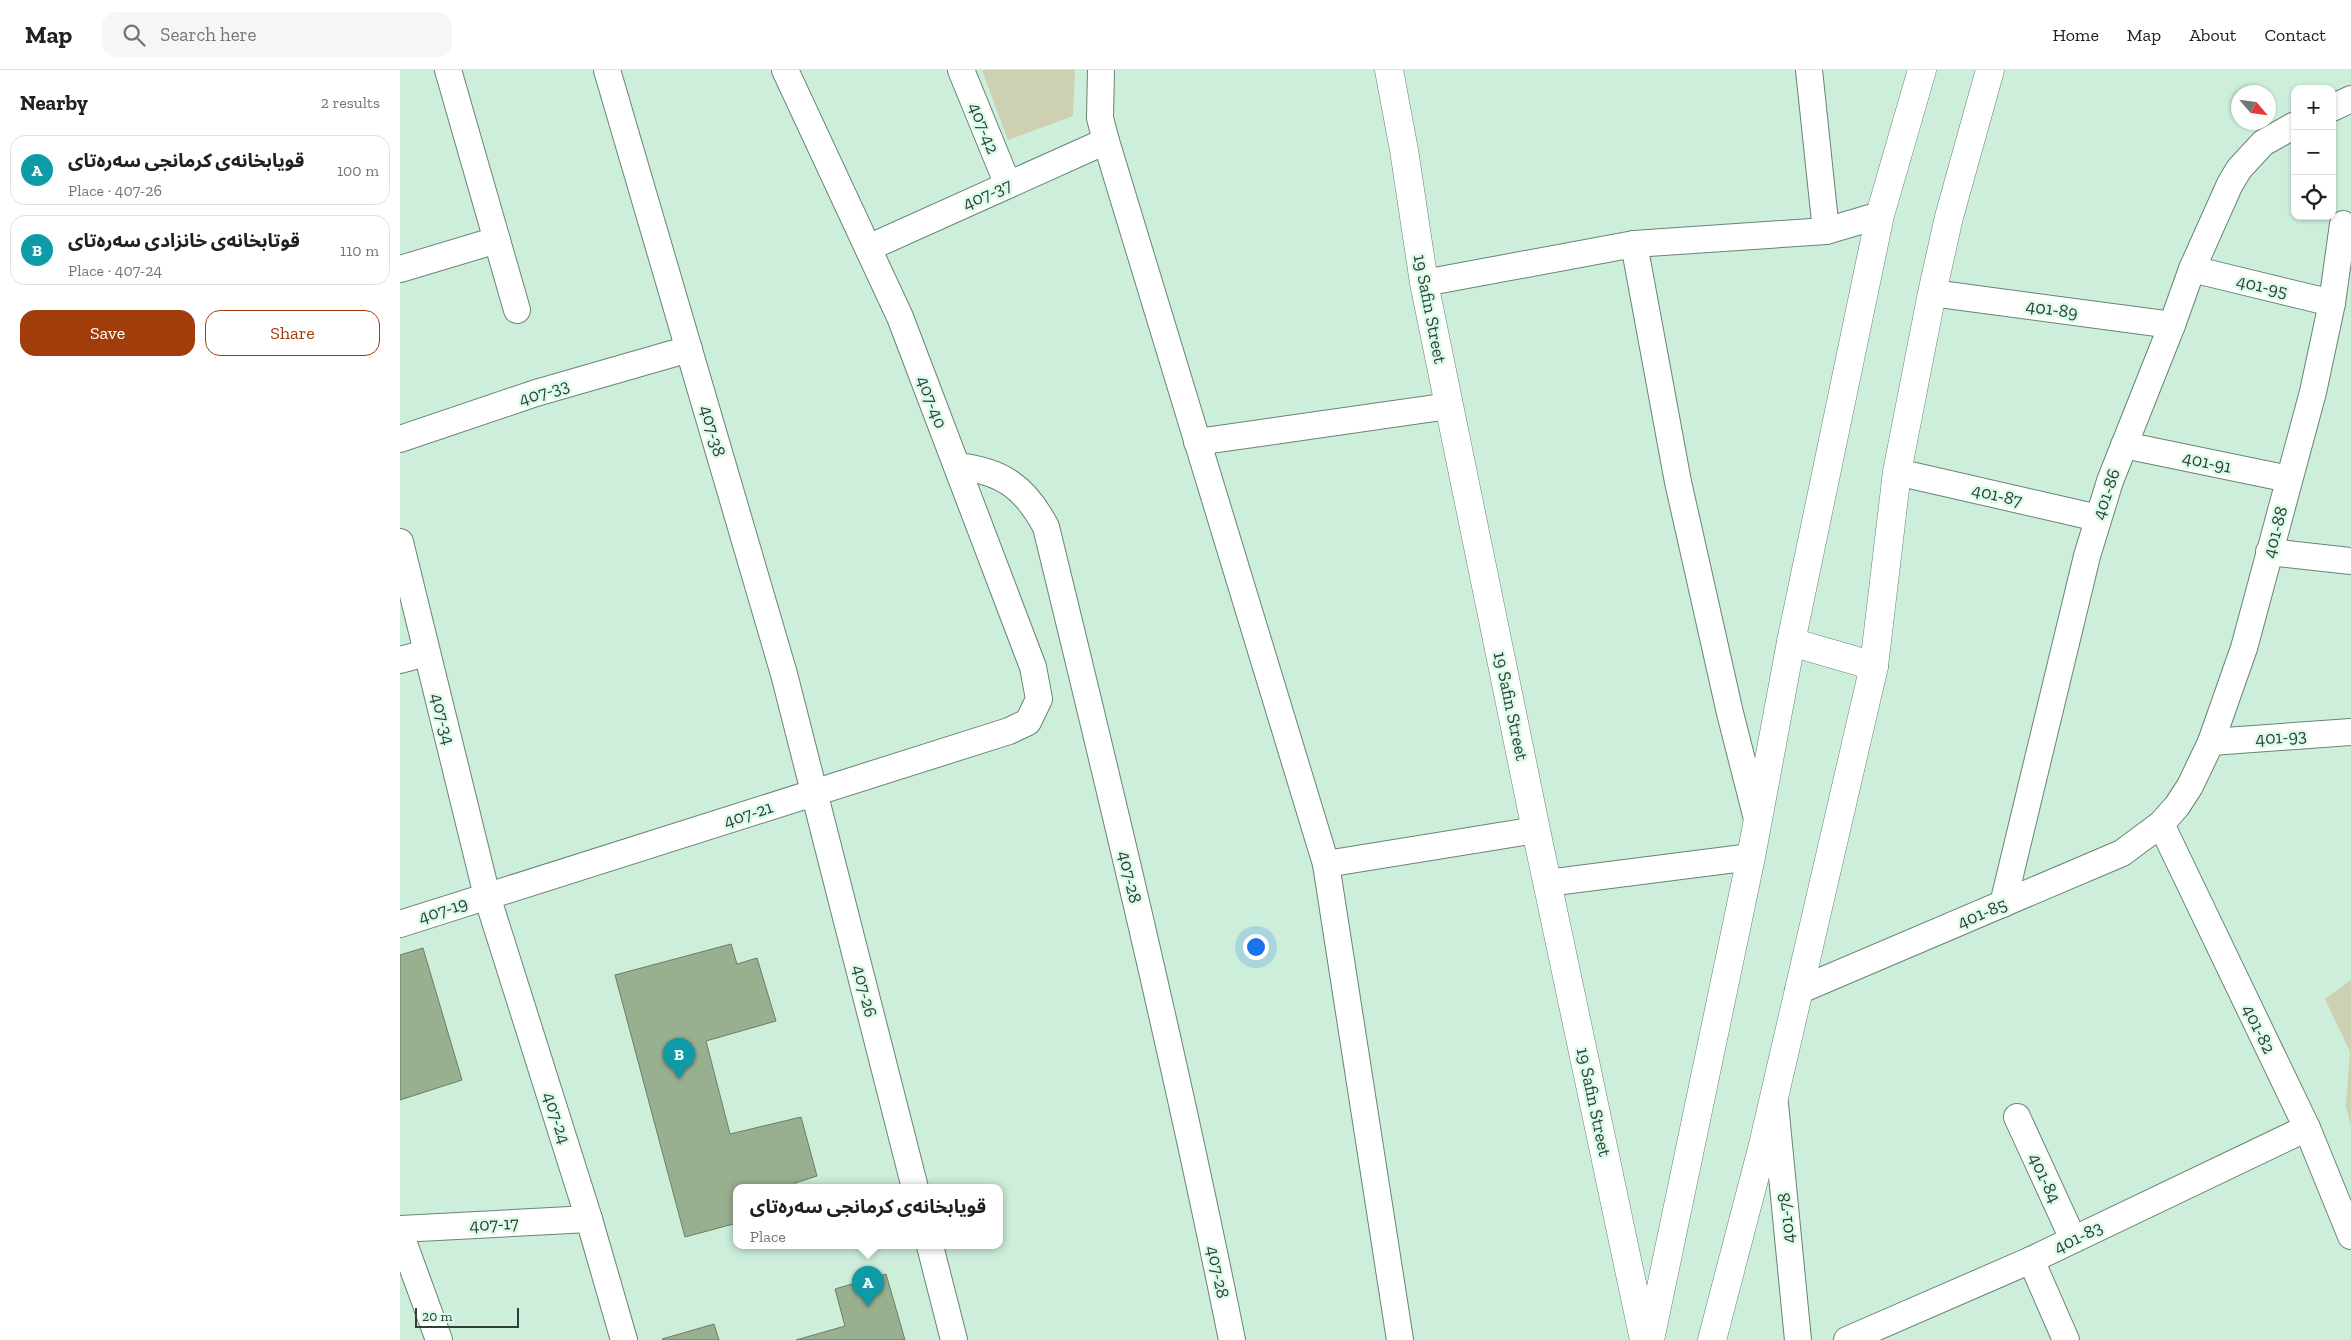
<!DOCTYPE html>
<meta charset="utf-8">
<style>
body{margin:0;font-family:"Zilla Slab","Noto Sans Arabic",serif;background:#f6f6f6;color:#202124}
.controls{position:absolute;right:15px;top:15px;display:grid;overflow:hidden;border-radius:10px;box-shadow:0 1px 4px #0004}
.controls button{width:45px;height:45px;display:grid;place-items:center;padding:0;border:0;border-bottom:1px solid #e0e0e0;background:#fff;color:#202124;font:25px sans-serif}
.compass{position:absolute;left:1831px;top:15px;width:45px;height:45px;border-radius:50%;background:#fff;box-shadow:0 1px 4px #0004;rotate:118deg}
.scale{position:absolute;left:15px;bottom:12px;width:104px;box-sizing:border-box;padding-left:5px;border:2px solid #313e37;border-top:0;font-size:14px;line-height:18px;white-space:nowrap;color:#313e37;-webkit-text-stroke:4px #dafce8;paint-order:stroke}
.you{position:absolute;left:855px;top:876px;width:18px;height:18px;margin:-12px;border:4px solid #fff;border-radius:50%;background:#1a73e8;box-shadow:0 0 0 8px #1a73e833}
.badge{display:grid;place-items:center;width:32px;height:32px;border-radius:50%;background:#a13d0b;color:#fff;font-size:16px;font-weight:700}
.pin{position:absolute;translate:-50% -41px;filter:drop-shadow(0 1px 2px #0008)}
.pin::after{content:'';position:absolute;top:26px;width:18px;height:15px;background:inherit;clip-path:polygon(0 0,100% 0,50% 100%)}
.popup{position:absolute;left:333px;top:1114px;width:270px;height:65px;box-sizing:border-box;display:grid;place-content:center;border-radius:10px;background:#fff;filter:drop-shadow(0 1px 4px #0005);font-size:16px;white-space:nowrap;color:#757577}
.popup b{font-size:19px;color:#202124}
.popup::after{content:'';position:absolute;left:50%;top:100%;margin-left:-10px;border:10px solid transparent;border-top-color:#fff}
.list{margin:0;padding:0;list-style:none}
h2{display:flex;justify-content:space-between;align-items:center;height:65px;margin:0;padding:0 20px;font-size:21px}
h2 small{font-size:16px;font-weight:400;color:#757577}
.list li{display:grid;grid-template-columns:32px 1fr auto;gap:15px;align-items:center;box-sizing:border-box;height:70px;margin:0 10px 10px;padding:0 10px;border:1px solid #e0e0e0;border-radius:15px}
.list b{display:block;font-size:19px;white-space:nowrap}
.list p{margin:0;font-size:16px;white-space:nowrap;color:#757577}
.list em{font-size:16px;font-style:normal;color:#757577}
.actions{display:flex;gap:10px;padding:15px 20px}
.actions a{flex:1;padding:11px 0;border:1px solid #a13d0b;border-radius:15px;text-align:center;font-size:18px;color:#a13d0b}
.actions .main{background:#a13d0b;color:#fff}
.icon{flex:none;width:28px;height:28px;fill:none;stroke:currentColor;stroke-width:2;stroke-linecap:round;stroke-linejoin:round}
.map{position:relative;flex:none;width:1951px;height:1270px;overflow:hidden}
header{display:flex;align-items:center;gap:30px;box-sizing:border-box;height:70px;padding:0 25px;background:#fff;border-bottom:1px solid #e0e0e0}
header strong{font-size:24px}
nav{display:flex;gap:28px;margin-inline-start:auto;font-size:18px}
.search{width:350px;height:45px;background:#f6f6f6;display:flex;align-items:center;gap:12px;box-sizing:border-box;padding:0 18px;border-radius:15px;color:#757577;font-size:19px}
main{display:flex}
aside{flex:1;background:#fff}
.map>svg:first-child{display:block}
.green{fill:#cdd1b1}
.building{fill:#99b090;stroke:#6b7d64}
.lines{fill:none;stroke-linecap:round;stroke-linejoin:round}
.street-casing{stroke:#678574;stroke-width:28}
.secondary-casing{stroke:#678574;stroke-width:29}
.street{stroke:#fff;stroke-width:26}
.secondary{stroke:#fff;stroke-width:28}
.labels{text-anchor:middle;stroke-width:5;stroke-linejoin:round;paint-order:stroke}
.street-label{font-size:18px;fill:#313e37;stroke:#dafce8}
</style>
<header>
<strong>Map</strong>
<div class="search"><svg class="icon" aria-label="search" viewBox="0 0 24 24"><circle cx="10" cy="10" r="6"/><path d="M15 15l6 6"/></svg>Search here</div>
<nav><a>Home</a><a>Map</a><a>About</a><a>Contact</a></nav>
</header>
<main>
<aside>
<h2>Nearby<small>2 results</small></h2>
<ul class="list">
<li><span class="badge" style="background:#0f9aa8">A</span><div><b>قویابخانەی کرمانجی سەرەتای</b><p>Place · 407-26</p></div><em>100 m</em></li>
<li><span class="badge" style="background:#0f9aa8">B</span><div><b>قوتابخانەی خانزادی سەرەتای</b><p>Place · 407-24</p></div><em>110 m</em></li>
</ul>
<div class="actions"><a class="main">Save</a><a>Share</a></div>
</aside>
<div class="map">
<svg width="1951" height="1270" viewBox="0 0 1951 1270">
<rect width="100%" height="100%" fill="#cdeedb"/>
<!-- green -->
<g class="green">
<path d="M582 0H675L673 46 608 70Z"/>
<path d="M1951 910V1058L1946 1036 1950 982 1925 929Z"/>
</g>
<!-- building -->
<g class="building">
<path d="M331 874 337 894 357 888 376 951 306 971 330 1064 401 1047 417 1106 395 1113 396 1118H337V1153L285 1167 215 905Z"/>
<path d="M23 878 62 1010 0 1030V885Z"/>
<path d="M486 1204 505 1270H396L445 1256 435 1219Z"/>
<path d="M314 1254 319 1270H263L262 1269Z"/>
</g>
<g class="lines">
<defs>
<g id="street">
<path d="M48 0 117 240"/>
<path d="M207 0 384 604 515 1118"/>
<path d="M561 0 608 115"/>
<path d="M701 0 700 48 706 71 926 794 1000 1270"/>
<path d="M1409 0 1426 161"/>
<path d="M1932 38 1951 29"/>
<path d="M1234 174 1278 412 1330 643 1357 749"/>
<path d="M468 178 706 71"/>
<path d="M0 199 97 170"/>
<path d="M1792 199 1932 233"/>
<path d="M1024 213 1234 174 1426 161 1480 145"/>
<path d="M1532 223 1772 255"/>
<path d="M0 369 136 323 289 279"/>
<path d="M797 372 1049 336"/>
<path d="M1724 375 1889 409"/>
<path d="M557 396C602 401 625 417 646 457 712 727 777 997 832 1270"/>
<path d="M1497 402 1698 448"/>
<path d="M0 472 87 826 189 1149 224 1270"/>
<path d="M1869 482 1951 491"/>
<path d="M0 590 26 583"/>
<path d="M1811 672 1951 662"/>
<path d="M1761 754 1907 1058 1951 1166"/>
<path d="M926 794 1136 760"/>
<path d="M1147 813 1351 787"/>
<path d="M1603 834 1687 486 1710 411 1772 255 1792 199 1830 114 1839 99 1863 73 1895 55"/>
<path d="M0 854 609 661 628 652 639 629 633 597 500 247 385 0"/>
<path d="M1398 921 1722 783 1761 754 1777 736 1790 716 1811 672 1844 578 1913 322 1932 233 1943 154"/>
<path d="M1375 1034 1398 1270"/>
<path d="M1617 1047 1673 1169"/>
<path d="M0 1159 189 1149"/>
<path d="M0 1163 39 1270"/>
<path d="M530 1176 554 1270"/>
<path d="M1631 1190 1666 1270"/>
<path d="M1447 1270 1631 1190 1907 1058"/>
</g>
<g id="secondary">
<path d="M989 0 1004 80 1024 213 1136 760 1244 1270"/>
<path d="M1391 572 1474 596"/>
<path d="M1250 1270 1351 787 1391 572 1480 145 1522 0"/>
<path d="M1312 1270 1363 1075 1474 596 1497 402 1532 223 1549 147 1590 0"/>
</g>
</defs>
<!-- street casing -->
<use href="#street" class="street-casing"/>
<!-- secondary casing -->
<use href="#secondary" class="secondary-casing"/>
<!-- street -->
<use href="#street" class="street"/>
<!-- secondary -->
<use href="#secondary" class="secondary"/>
</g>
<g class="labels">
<!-- street labels -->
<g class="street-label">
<text transform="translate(584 58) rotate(68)" y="6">407-42</text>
<text transform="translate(587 124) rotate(-24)" y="6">407-37</text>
<text transform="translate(1862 216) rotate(13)" y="6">401-95</text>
<text transform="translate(1030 239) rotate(79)" y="6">19 Safin Street</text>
<text transform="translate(1652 239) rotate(8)" y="6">401-89</text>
<text transform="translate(144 322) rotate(-17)" y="6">407-33</text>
<text transform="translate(532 332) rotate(69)" y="6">407-40</text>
<text transform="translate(313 361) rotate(74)" y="6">407-38</text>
<text transform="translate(1807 392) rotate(12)" y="6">401-91</text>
<text transform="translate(1706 424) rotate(-71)" y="6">401-86</text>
<text transform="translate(1597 425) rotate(13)" y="6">401-87</text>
<text transform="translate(1875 462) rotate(-75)" y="6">401-88</text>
<text transform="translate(1111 636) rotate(78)" y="6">19 Safin Street</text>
<text transform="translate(43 649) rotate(76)" y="6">407-34</text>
<text transform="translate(1881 667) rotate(-4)" y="6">401-93</text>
<text transform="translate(348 744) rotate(-18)" y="6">407-21</text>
<text transform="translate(730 807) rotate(77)" y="6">407-28</text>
<text transform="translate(43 840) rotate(-18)" y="6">407-19</text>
<text transform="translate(1582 843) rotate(-23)" y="6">401-85</text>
<text transform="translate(465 921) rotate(76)" y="6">407-26</text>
<text transform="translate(1859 959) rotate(64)" y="6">401-82</text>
<text transform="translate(1194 1032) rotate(78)" y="6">19 Safin Street</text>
<text transform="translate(157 1048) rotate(72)" y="6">407-24</text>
<text transform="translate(1645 1108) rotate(65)" y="6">401-84</text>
<text transform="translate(1386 1148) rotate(-96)" y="6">401-78</text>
<text transform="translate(94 1154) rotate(-3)" y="6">407-17</text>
<text transform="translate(1678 1167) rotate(-26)" y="6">401-83</text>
<text transform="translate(818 1202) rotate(78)" y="6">407-28</text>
</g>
</g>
</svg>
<div class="controls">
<button>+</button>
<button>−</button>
<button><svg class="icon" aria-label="locate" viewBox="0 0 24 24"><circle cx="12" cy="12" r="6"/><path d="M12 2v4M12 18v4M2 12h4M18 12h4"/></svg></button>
</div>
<svg class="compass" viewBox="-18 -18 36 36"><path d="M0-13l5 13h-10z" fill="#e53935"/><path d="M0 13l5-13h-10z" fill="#757577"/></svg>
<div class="scale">20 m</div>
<div class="you"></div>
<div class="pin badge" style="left:468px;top:1237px;background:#0f9aa8">A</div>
<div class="popup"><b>قویابخانەی کرمانجی سەرەتای</b>Place</div>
<div class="pin badge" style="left:279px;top:1009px;background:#0f9aa8">B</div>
</div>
</main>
